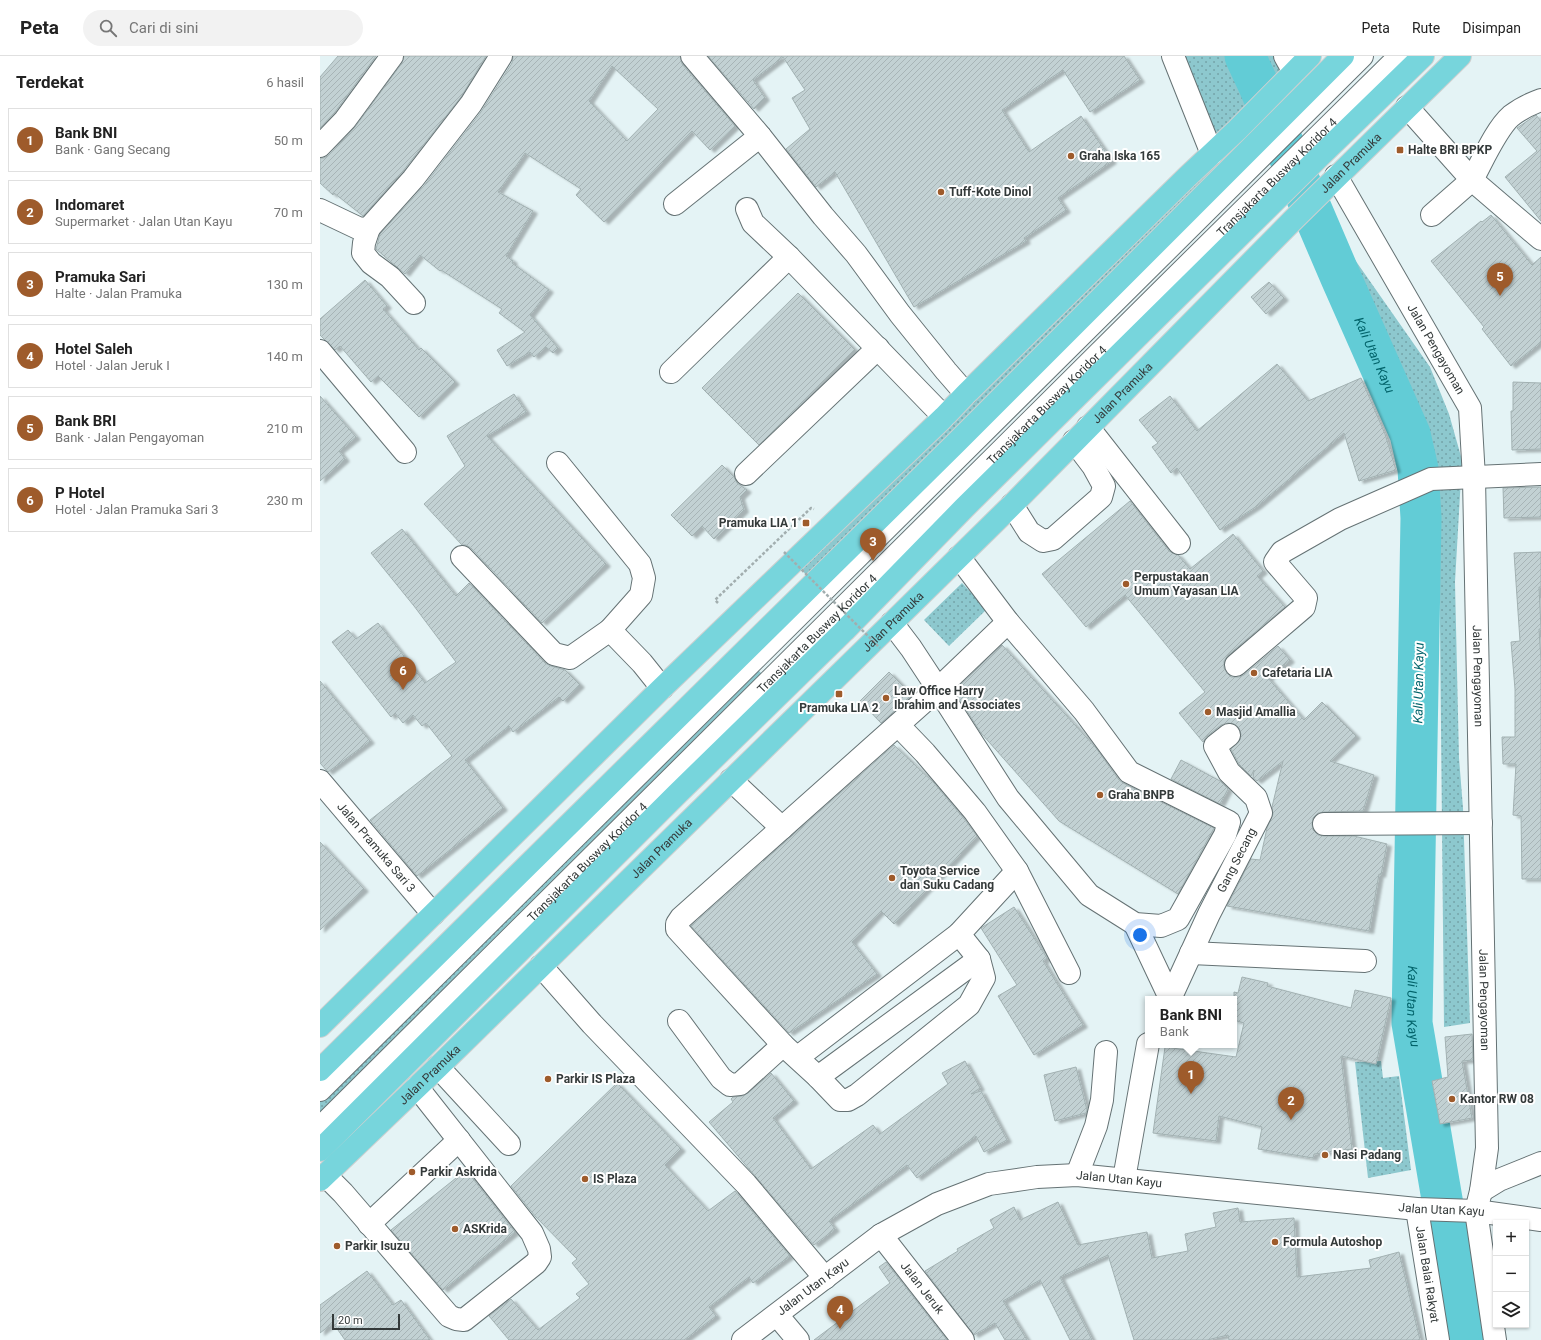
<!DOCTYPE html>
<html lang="id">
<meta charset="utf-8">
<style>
body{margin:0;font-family:Roboto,sans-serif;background:#f2f2f2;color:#222}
.controls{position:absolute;right:12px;bottom:12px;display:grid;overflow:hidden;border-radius:0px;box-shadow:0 1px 3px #0004}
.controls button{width:36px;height:36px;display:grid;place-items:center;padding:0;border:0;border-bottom:1px solid #e0e0e0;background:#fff;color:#222;font:20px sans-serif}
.scale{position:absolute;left:12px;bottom:10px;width:68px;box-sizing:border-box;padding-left:4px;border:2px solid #343a3a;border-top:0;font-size:11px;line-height:14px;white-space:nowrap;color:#343a3a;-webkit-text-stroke:3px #fff;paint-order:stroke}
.you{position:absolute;left:820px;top:879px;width:14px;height:14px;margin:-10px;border:3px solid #fff;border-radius:50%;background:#1a73e8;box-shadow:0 0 0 6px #1a73e833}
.badge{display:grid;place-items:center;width:26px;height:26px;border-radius:50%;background:#9e5b2b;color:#fff;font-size:13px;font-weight:700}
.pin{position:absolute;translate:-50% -33px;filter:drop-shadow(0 1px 2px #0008)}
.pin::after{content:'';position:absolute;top:21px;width:14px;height:12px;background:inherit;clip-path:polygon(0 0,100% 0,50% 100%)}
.popup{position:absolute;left:825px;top:940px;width:92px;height:52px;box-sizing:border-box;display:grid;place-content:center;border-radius:0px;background:#fff;filter:drop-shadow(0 1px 3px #0005);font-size:13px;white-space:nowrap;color:#767676}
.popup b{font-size:15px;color:#222}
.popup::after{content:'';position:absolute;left:50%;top:100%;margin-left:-8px;border:8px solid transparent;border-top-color:#fff}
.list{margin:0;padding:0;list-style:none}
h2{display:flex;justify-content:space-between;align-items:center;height:52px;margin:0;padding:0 16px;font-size:17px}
h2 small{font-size:13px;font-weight:400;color:#767676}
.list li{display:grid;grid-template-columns:26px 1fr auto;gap:12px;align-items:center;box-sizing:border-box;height:64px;margin:0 8px 8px;padding:0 8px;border:1px solid #e0e0e0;border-radius:0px}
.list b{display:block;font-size:15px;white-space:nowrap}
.list p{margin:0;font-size:13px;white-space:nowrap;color:#767676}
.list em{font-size:13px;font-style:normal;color:#767676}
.icon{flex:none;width:22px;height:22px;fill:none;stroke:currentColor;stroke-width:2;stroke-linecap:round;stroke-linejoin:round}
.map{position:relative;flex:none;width:1221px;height:1284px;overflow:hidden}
header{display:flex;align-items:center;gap:24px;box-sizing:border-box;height:56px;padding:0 20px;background:#fff;border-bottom:1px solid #e0e0e0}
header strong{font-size:19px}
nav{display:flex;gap:22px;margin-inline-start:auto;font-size:14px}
.search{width:280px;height:36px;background:#f2f2f2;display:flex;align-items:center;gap:10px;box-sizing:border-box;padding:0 14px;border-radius:22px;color:#767676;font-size:15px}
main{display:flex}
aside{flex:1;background:#fff}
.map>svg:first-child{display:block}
.grass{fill:url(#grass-dots)}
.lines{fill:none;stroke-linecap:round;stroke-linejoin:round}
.river{stroke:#62ccd6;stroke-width:41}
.building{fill:url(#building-hatch);stroke:#a2b1b2;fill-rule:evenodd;filter:url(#shadow)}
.minor-casing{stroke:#657274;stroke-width:24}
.major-casing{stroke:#ced0d0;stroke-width:24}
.path{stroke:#a2aeaf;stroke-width:2.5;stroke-dasharray:3 2;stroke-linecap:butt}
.minor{stroke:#fff;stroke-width:22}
.major{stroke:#77d5dc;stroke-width:22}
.path-bridge{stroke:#a2aeaf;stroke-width:2.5;stroke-dasharray:3 2;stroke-linecap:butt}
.poi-dot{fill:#9e5b2b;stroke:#fff;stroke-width:1.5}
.labels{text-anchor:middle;stroke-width:4;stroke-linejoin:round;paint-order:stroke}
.poi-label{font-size:12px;font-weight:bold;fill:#343a3a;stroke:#fff;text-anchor:start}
.street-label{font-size:12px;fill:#343a3a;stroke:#fff}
.water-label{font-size:13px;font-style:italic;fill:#02636a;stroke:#fff}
</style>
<header>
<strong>Peta</strong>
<div class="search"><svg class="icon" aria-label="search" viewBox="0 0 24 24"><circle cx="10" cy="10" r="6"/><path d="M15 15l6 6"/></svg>Cari di sini</div>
<nav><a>Peta</a><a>Rute</a><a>Disimpan</a></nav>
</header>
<main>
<aside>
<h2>Terdekat<small>6 hasil</small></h2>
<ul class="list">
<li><span class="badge">1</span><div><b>Bank BNI</b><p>Bank · Gang Secang</p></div><em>50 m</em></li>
<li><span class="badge">2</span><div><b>Indomaret</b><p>Supermarket · Jalan Utan Kayu</p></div><em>70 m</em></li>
<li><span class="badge">3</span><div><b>Pramuka Sari</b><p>Halte · Jalan Pramuka</p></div><em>130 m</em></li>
<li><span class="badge">4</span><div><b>Hotel Saleh</b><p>Hotel · Jalan Jeruk I</p></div><em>140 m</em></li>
<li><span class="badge">5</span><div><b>Bank BRI</b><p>Bank · Jalan Pengayoman</p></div><em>210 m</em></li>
<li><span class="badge">6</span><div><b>P Hotel</b><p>Hotel · Jalan Pramuka Sari 3</p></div><em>230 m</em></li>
</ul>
</aside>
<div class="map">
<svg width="1221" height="1284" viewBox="0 0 1221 1284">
<defs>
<pattern id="grass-dots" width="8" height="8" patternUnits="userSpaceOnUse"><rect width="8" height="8" fill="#8dc8ce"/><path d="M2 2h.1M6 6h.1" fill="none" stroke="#74a3a8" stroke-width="1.8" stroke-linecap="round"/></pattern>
<pattern id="building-hatch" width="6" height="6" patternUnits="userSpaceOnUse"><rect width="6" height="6" fill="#c2d1d3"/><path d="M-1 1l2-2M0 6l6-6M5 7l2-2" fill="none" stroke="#a7b4b6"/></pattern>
<filter id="shadow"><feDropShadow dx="4.5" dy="2.5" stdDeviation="1" flood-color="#0004"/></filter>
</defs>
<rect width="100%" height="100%" fill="#e4f3f5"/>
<!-- grass -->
<g class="grass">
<path d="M850 0H961L969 15 916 74 934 88 494 526 473 506 891 98Z"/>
<path d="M1026 191 1110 311 1129 358 1142 404 1135 526 1139 702 1143 752 1150 967 1124 971 1119 470 1111 396 1096 355 1075 308 1023 206Z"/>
<path d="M642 527 667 553 629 590 604 564Z"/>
<path d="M431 607 449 625 0 1072V1034Z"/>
<path d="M1061 1005 1063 1022 1079 1020 1091 1114 1048 1122 1035 1006Z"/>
</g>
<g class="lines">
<!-- river -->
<path class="river" id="s1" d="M925 0 938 28 1021 222 1090 378 1098 413 1101 462 1092 967 1146 1284"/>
</g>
<!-- building -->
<g class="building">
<path d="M18 0H56L15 56 0 72V21Z"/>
<path d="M84 0H166L141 41 83 115 43 160 14 137 13 139 0 127V102H4L9 99 35 71 82 7Z"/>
<path d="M193 0H360L362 8 415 70 390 94 372 75 284 166 256 139 261 133 205 97 178 136 213 155 186 200 193 205 192 207 229 234 210 259 238 292 233 297 226 291 214 301 210 296 187 310 177 294 205 276 179 257 182 253 121 214 120 215 100 199 85 218 56 193 60 178 103 131 161 56 192 7ZM292 10 338 53 307 85 269 45Z"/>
<path d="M388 0H804L820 24 770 56 743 14 682 54 709 96 761 60 792 105 738 142 746 154 704 182 706 185 594 251 515 116 496 131 466 93 490 73 472 42 485 34 463 1 433 24 445 42 434 53Z"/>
<path d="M1216 59 1221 65V165L1185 121 1217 95 1197 72Z"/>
<path d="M1171 159 1212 209 1221 201V286L1191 310 1162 273 1164 271 1111 205 1161 165 1162 166Z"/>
<path d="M45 224 67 250 63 253 99 294 101 292 135 326 99 361 58 320 51 326 20 290 15 294 0 279V263Z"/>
<path d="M949 226 964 242 946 258 931 241Z"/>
<path d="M478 237 535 294 439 389 382 332Z"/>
<path d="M957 308 988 345 1041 322 1065 378 1076 414 1039 425 1024 377 937 450 900 474 857 412 851 417 832 391 838 387 819 364 850 340 877 375Z"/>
<path d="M1193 326 1221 327V393L1192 394 1191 355H1193Z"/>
<path d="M194 338 206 356 167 380 286 508 222 567 151 492 146 489H142L104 448 145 410 127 380Z"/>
<path d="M0 340 36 381 19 395 25 403 0 425Z"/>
<path d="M402 409 414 421 417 427 427 434 420 441 424 454 394 483 382 470 372 480 351 459Z"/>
<path d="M1221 431V461L1184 462 1183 432Z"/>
<path d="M810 445 849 495 858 499 870 513 913 478 943 515 937 520 965 551 908 599 904 605V612L907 617 911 621H919L924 619 958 590 970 604 948 622 984 664 1002 646 1036 680 1010 705 1054 719 1043 755 1004 756 998 757 993 762 992 768 993 774 998 779 1004 780H1034L1067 788 1061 819 1059 818 1049 875 907 850 931 803 940 804 947 772 953 758 952 751 963 705 937 725 933 722 934 714 931 720 919 708 911 693 920 684 921 678 919 672 914 668 908 667 901 669 887 680 883 686 859 657 885 636 805 539 766 571 722 518Z"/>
<path d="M82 473 136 540 149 527 225 607 231 610 245 614 260 629 243 645 239 641 193 676 189 670 145 704 183 752 97 820 50 764 132 700 106 667 102 670 93 659 83 667 75 657 71 661 12 586 28 574 36 583 58 567 105 627 136 606 94 550 51 497Z"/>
<path d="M1221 496V531H1219L1221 573H1219L1221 605V823H1202L1201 760 1193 759 1196 708H1183L1182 681H1195V633L1191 586 1200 585 1194 497Z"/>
<path d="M682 589 776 692 799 724 803 727 894 772 858 838 739 765 661 677 634 635Z"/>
<path d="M569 616 592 639 561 667 540 645Z"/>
<path d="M0 625 50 685 8 716 0 707Z"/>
<path d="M574 689 614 727 645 764 657 780 574 868 561 855 532 886 557 918 469 977 371 870Z"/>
<path d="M861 704 900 725 908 733 900 748 851 723Z"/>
<path d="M0 786 44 833 0 874Z"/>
<path d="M694 851 727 902 723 905 763 969 714 999 678 940 697 929 661 872Z"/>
<path d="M922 921 948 927 947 930 1031 952 1035 934 1071 942 1056 1008 1021 1000 1032 1093 994 1098 993 1102 938 1093 942 1071 899 1060 896 1085 833 1077 845 991 916 1001 924 967 914 964V936L918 937Z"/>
<path d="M1152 978 1153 1004 1142 1005 1152 1062 1120 1068 1112 1025 1128 1021 1125 981Z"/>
<path d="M645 1005 660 1032 651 1038 661 1035 687 1084 664 1096 656 1080 597 1122 587 1109 509 1165 515 1173 494 1189 389 1066 413 1046 411 1043 413 1041 422 1040 428 1037 451 1017 474 1045 453 1062 491 1113 553 1069 560 1078 628 1028 622 1017Z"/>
<path d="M756 1011 767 1054 766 1057 735 1065 724 1019Z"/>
<path d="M297 1027 361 1093 345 1109 388 1155 415 1135 470 1200 433 1227 429 1221 389 1251 396 1260 364 1284H189L169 1260 191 1243 218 1274 260 1242 256 1238 269 1228 252 1207 257 1203 215 1160 191 1130Z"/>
<path d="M146 1114 195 1176 123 1234 71 1174Z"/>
<path d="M738 1146 758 1189 827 1176 832 1202 868 1195 865 1178 896 1171 893 1157 918 1152 920 1166 974 1162 977 1221 1051 1212 1049 1204 1079 1196 1100 1284H909L908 1279 887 1284H814L788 1199 740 1221 772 1284H750L720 1224 683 1245 707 1284H685L675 1267 654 1279 605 1215 638 1195 637 1193 674 1172 670 1164 694 1151 700 1164Z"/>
<path d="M566 1206 627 1284H494L570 1227 559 1211Z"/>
<path d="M47 1215 73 1249 81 1244 110 1284H25L13 1267 0 1277V1249Z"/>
</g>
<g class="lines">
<defs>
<g id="minor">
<path d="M372 0 440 80 503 160 536 198 580 258 626 315 646 338"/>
<path d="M853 0 892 98"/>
<path d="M965 0 974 16"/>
<path d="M1087 51 1152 124C1162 106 1176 73 1191 60 1200 53 1210 48 1221 44"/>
<path d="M0 90 25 64 72 0"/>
<path id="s2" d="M1016 120 1150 352 1154 422 1167 1092 1161 1135 1156 1155 1175 1284"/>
<path d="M355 148 440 80"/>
<path d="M427 153 433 167 469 201 624 361"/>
<path d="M0 154 40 173 49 172 93 123 151 48 181 0"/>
<path d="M1112 159 1152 124 1221 183"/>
<path d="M49 172 44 187 43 197 51 207 70 221 94 247"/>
<path d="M0 295 85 396"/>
<path d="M351 316 469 201"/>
<path d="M768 371 859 487"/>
<path d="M238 407 320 508 324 522 321 539 290 574"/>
<path d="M426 418 558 292"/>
<path d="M692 449 709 476 723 485 733 483 781 441 784 430 773 410 754 385"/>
<path d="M142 501 234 598 250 602 290 574 322 607 342 632"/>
<path d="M688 566 618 633 361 862 357 868V873L463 989 498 1021 520 1044H528L537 1039 649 949 664 922 659 903 639 878 697 815"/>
<path d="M572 567 591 592 618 633 688 742 769 839 815 868 841 870 858 863 905 779 909 766 809 716 764 655 688 566 639 501"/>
<path d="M916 609 984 551 986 542 955 506 962 496 1020 463 1111 423 1221 418"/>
<path d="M578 669 605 697 655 756 697 815 749 917"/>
<path d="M411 724 462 772"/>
<path id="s3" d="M0 725 113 858"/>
<path d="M1004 768 1161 767"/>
<path d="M815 868 850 942"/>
<path d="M871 897 1045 905"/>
<path d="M221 910 272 968 426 1128 505 1222"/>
<path id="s4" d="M850 943 889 858 941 757 936 742 909 716 895 690 909 679"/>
<path d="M359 965 401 1022 410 1029 420 1028 463 989"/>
<path d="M478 1001 639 878"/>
<path d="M118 1011 189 1088"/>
<path d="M498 1021 659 903"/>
<path d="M0 1034 1042 0"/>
<path id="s5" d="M0 1072 856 221 1080 0"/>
<path d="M5 1119 23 1137 129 1260 136 1263 144 1264 216 1207 220 1201 219 1193 212 1177 97 1031"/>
<path d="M757 1119 776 1070 782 1044 786 996"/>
<path d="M804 1123 828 988"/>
<path d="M1161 1135 1179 1124 1221 1107"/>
<path id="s6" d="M1097 1153 1118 1284"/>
<path d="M49 1168 139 1084"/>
<path id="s7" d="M561 1179 643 1284"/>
<path d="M457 1259 478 1284"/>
<path id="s8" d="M423 1284 561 1179 617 1148 669 1128 717 1121 757 1119 1097 1153 1156 1155 1221 1164"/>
</g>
<g id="major">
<path d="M0 970 342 632 624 361 646 338 867 121 917 74 990 0"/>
<path d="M0 1014 634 389 1023 0"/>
<path d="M0 1094 357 738 524 575 644 452 997 103 1103 0"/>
<path id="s9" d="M0 1124 118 1011 572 567 692 449 973 164 1140 0"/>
</g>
</defs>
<!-- minor casing -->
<use href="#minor" class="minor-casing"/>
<!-- major casing -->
<use href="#major" class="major-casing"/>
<!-- path -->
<path class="path" d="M398 547 395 544 491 452 494 453"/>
<!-- minor -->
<use href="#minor" class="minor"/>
<!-- major -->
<use href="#major" class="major"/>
<!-- path-bridge -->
<path class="path-bridge" d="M464 496 560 592"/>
</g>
<!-- markers -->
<g class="poi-dot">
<rect x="1076" y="90" width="8" height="8" rx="2"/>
<circle cx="751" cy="100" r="4"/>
<circle cx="621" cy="136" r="4"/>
<rect x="482" y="463" width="8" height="8" rx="2"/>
<circle cx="806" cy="528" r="4"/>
<circle cx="934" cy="617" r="4"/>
<rect x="515" y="634" width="8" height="8" rx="2"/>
<circle cx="566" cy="642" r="4"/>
<circle cx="888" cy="656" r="4"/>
<circle cx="780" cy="739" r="4"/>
<circle cx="572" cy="822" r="4"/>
<circle cx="228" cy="1023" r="4"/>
<circle cx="1132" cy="1043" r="4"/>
<circle cx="1005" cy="1099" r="4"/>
<circle cx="92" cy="1116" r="4"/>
<circle cx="265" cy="1123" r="4"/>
<circle cx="135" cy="1173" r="4"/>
<circle cx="955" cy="1186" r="4"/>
<circle cx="17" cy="1190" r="4"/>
</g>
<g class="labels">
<!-- poi labels -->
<g class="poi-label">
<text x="1088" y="98">Halte BRI BPKP</text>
<text x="759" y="104">Graha Iska 165</text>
<text x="629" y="140">Tuff-Kote Dinol</text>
<text x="478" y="471" text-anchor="end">Pramuka LIA 1</text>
<text x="814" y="525">Perpustakaan<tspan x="814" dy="14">Umum Yayasan LIA</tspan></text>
<text x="942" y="621">Cafetaria LIA</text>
<text x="574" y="639">Law Office Harry<tspan x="574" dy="14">Ibrahim and Associates</tspan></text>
<text x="519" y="656" text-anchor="middle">Pramuka LIA 2</text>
<text x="896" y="660">Masjid Amallia</text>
<text x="788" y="743">Graha BNPB</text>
<text x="580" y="819">Toyota Service<tspan x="580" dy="14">dan Suku Cadang</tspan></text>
<text x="236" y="1027">Parkir IS Plaza</text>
<text x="1140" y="1047">Kantor RW 08</text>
<text x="1013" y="1103">Nasi Padang</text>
<text x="100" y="1120">Parkir Askrida</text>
<text x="273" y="1127">IS Plaza</text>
<text x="143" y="1177">ASKrida</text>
<text x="963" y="1190">Formula Autoshop</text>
<text x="25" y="1194">Parkir Isuzu</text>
</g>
<!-- street labels -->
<g class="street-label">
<text dy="4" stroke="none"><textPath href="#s9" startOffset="1448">Jalan Pramuka</textPath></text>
<text dy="4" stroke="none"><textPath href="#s5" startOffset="1349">Transjakarta Busway Koridor 4</textPath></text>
<text dy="4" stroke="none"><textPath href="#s2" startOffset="200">Jalan Pengayoman</textPath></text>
<text dy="4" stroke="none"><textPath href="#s9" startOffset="1124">Jalan Pramuka</textPath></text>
<text dy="4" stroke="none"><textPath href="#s5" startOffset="1025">Transjakarta Busway Koridor 4</textPath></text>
<text dy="4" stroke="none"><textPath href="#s9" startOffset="800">Jalan Pramuka</textPath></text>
<text dy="4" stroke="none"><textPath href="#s5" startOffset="701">Transjakarta Busway Koridor 4</textPath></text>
<text dy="4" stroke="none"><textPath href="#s2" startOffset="536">Jalan Pengayoman</textPath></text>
<text dy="4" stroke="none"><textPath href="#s3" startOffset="87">Jalan Pramuka Sari 3</textPath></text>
<text dy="4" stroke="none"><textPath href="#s9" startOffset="476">Jalan Pramuka</textPath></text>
<text dy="4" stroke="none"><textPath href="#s4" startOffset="154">Gang Secang</textPath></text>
<text dy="4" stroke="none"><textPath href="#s5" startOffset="377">Transjakarta Busway Koridor 4</textPath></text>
<text dy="4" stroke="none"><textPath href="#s2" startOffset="860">Jalan Pengayoman</textPath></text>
<text dy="4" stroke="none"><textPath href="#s9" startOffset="152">Jalan Pramuka</textPath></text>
<text dy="4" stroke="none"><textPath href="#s8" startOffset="424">Jalan Utan Kayu</textPath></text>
<text dy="4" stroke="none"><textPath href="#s8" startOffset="748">Jalan Utan Kayu</textPath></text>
<text dy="4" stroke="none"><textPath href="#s6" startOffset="66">Jalan Balai Rakyat</textPath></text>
<text dy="4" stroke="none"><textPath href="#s8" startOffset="88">Jalan Utan Kayu</textPath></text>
<text dy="4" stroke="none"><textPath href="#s7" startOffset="67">Jalan Jeruk</textPath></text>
</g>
<!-- water labels -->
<g class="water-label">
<text dy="5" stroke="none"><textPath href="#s1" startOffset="326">Kali Utan Kayu</textPath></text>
<text transform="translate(1098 627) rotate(-89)" y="5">Kali Utan Kayu</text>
<text dy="5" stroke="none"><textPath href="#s1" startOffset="986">Kali Utan Kayu</textPath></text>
</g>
</g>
</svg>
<div class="controls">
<button>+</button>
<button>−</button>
<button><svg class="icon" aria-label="layers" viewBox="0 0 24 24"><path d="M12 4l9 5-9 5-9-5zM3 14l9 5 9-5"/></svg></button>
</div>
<div class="scale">20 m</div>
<div class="you"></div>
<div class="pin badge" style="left:871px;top:1038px">1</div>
<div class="popup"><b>Bank BNI</b>Bank</div>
<div class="pin badge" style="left:971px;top:1064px">2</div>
<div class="pin badge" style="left:553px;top:505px">3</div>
<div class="pin badge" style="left:520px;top:1273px">4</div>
<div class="pin badge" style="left:1180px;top:240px">5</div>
<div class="pin badge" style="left:83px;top:634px">6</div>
</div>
</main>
